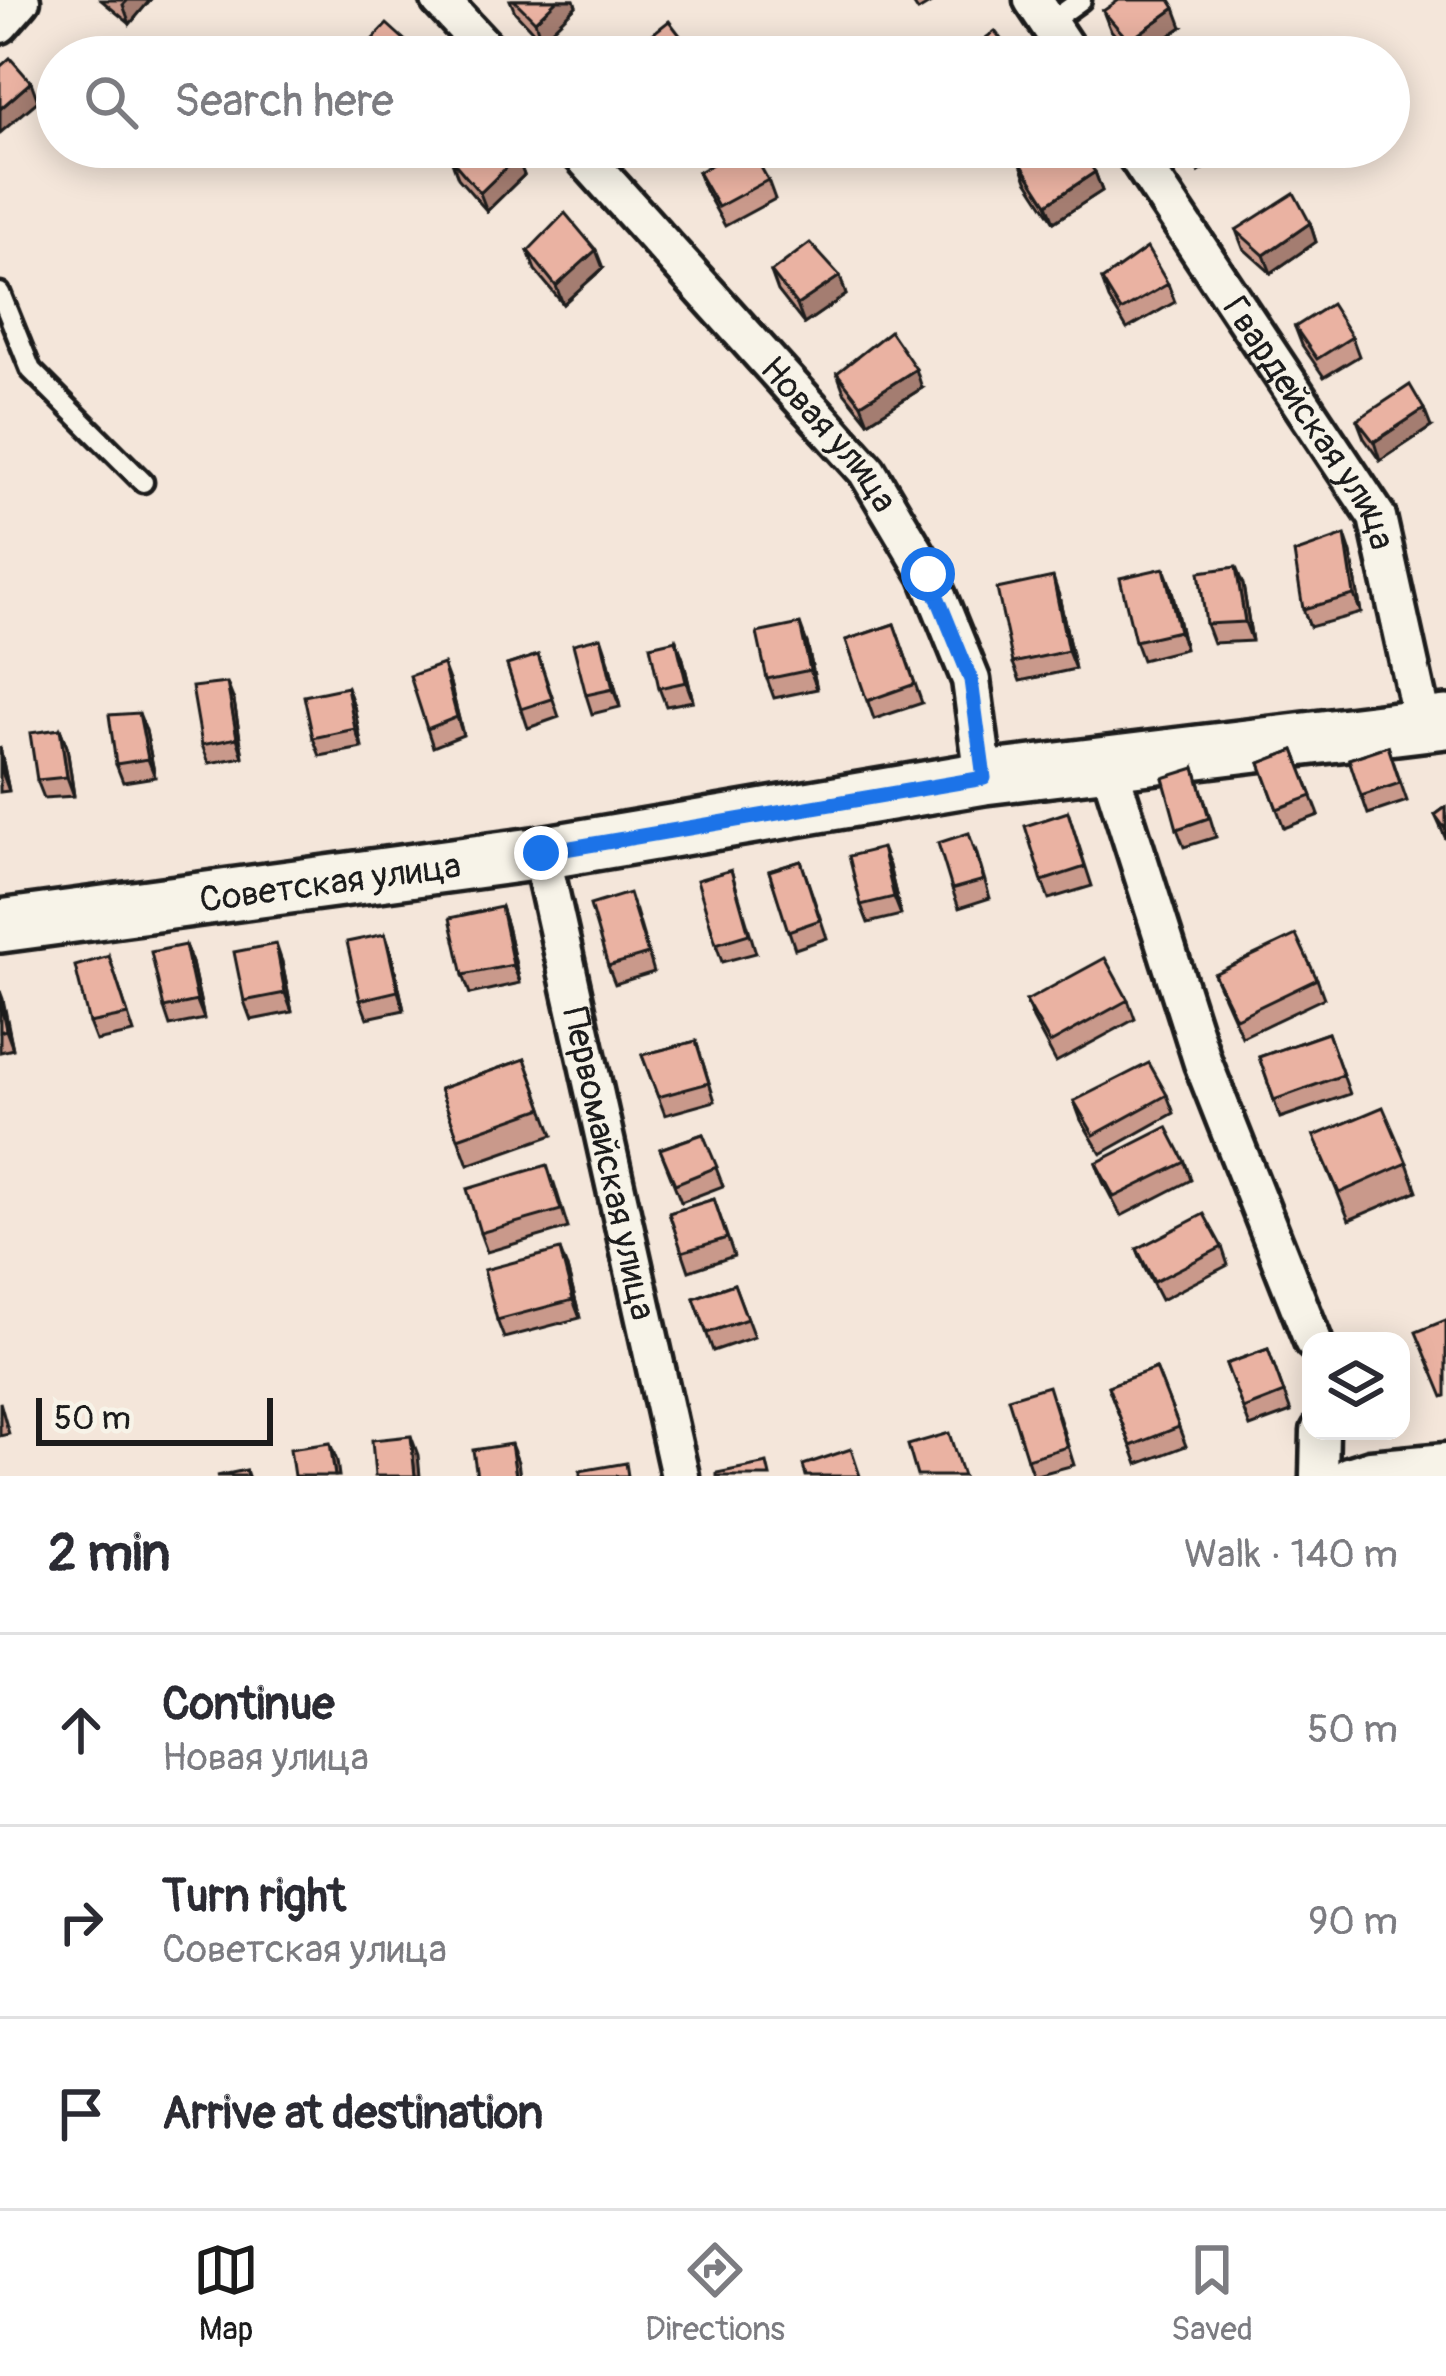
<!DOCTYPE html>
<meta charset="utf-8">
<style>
body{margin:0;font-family:Pangolin,sans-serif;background:#f7f7f7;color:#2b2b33}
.controls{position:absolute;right:36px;bottom:36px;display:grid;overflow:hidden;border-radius:24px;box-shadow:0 6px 30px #0003}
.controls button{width:108px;height:108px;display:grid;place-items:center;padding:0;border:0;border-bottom:3px solid #e1e1e2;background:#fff;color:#2b2b33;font:60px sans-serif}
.scale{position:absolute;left:36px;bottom:30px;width:237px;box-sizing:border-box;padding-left:12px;border:6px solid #1c1c1c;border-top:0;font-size:33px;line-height:42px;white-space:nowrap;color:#1c1c1c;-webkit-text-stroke:9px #f7f3e8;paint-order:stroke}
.stop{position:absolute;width:36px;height:36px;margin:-27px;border:9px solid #1a73e8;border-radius:50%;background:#fff}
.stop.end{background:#1a73e8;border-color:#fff;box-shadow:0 3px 12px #0008}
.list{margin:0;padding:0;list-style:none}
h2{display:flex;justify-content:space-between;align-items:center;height:156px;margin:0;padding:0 48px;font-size:51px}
h2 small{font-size:39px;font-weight:400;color:#7c7c81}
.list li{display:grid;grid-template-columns:78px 1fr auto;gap:36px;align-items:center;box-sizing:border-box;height:192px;padding:0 48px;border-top:3px solid #e1e1e2}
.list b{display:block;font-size:45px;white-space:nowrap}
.list p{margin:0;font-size:39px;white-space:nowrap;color:#7c7c81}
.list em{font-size:39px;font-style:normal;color:#7c7c81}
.icon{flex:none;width:66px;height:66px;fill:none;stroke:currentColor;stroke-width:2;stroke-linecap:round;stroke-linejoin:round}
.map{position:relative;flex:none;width:1446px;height:1476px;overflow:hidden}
.search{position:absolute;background:#fff;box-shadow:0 6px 30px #0003;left:36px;right:36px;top:36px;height:132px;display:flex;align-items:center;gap:30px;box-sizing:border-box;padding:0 42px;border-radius:66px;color:#7c7c81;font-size:45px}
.sheet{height:732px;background:#fff}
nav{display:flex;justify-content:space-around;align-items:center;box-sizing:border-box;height:168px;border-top:3px solid #e1e1e2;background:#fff;font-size:33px;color:#7c7c81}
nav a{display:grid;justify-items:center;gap:6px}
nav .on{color:#1c1c1c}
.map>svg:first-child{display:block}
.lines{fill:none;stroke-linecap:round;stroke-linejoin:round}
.lane-casing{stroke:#1c1c1c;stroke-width:27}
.street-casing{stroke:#1c1c1c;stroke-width:45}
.secondary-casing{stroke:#1c1c1c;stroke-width:60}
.lane{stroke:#f7f3e8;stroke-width:18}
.street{stroke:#f7f3e8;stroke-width:36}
.secondary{stroke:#f7f3e8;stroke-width:51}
.wall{fill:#c9998b;stroke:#1c1c1c;stroke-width:3}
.shaded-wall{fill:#a47d71;stroke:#1c1c1c;stroke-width:3}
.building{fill:#eab2a2;stroke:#1c1c1c;stroke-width:3}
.route{stroke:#1a73e8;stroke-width:15}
.labels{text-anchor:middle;stroke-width:10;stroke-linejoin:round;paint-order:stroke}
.street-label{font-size:36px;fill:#1c1c1c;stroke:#f7f3e8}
</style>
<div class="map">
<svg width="1446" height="1476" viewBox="0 0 1446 1476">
<rect width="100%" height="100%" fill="#f4e6da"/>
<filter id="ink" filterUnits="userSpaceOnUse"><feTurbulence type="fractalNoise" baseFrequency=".00833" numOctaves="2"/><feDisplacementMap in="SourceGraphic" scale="24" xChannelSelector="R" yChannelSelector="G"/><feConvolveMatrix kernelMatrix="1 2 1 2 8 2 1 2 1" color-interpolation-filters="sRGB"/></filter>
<g filter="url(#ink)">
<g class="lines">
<defs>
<g id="lane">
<path d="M1049 23 1081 0"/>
<path d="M0 293 31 370 143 482"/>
</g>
<g id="street">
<path d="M440 0 493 57"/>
<path d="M1033 0 1071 57"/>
<path d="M0 24 21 0"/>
<path id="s1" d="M575 147 867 471 928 574 971 680 984 778"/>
<path id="s2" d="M1131 147 1377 517 1423 725"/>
<path d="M1107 761 1203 1063 1313 1341"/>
<path id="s3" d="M541 853 680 1476"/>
<path d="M1319 1476 1320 1431"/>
<path d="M1349 1476 1371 1469 1446 1462"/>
</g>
<g id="secondary">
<path id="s4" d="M0 926 541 853 984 778 1446 722"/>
</g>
</defs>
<!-- lane casing -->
<use href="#lane" class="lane-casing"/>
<!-- street casing -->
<use href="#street" class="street-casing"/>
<!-- secondary casing -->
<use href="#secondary" class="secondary-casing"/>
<!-- lane -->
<use href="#lane" class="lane"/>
<!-- street -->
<use href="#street" class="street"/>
<!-- secondary -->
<use href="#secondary" class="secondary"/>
</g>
<!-- wall -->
<g class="wall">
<path d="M101 0H150L130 24Z"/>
<path d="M510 0H574L576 6 541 40 515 12Z"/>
<path d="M911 0H936L918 11Z"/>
<path d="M1103 11 1182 27 1138 57H1133L1110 29Z"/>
<path d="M1182 147H1238L1199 172Z"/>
<path d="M517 157 524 175 487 211 458 178 451 159Z"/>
<path d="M1020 162 1095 172 1102 191 1054 222 1027 180Z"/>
<path d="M698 172 768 180 775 199 725 226 705 190Z"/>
<path d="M1310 223 1316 242 1271 273 1243 248 1236 230Z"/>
<path d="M528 251 603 268 563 304 535 270Z"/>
<path d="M771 272 840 276 846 295 804 324 778 291Z"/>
<path d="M1102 280 1168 284 1175 302 1127 329 1109 299Z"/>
<path d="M1295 327 1352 337 1359 356 1324 377 1302 345Z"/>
<path d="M837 373 922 388 868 422 844 392Z"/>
<path d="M1357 420 1431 427 1380 461 1364 438Z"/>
<path d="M1351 553 1361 613 1310 627 1303 609Z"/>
<path d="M1243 585 1252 641 1213 643 1206 624Z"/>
<path d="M1171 587 1185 649 1142 660 1135 641Z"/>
<path d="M1059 596 1075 669 1020 681 1013 663Z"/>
<path d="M894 624 922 703 874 719 846 640Z"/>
<path d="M676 640 683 659 693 701 666 706 659 688Z"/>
<path d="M807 643 817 689 774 698 767 679Z"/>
<path d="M538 655 559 717 528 728 507 665Z"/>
<path d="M607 655 620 707 592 714 586 695Z"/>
<path d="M450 683 463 735 433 747 427 729Z"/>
<path d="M347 687 354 706 362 748 320 756 313 738Z"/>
<path d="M234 701 243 757 209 763 202 745Z"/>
<path d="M60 729 67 747 74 796 44 798 37 780Z"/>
<path d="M146 731 155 777 123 782 116 764Z"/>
<path d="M1388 746 1407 801 1368 814 1349 759Z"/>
<path d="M0 747 9 791 0 792Z"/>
<path d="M1294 750 1319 815 1284 828 1260 763Z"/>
<path d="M1195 768 1216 837 1184 847 1177 829Z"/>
<path d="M1446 807V839L1435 815Z"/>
<path d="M1068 812 1092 886 1049 899 1042 881Z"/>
<path d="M976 851 990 898 959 908 952 889Z"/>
<path d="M801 861 827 938 795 949 769 871Z"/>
<path d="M889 866 901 915 868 923 861 905Z"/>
<path d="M731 870 756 953 722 962 716 944Z"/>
<path d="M501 907 507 926 520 983 470 994 463 975Z"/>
<path d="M636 911 654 972 615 984 608 966Z"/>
<path d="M385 934 391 952 404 1010 367 1018 360 1000Z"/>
<path d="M185 945 192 963 204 1019 170 1026 164 1008Z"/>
<path d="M109 956 134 1033 96 1041 89 1023Z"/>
<path d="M282 962 292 1012 251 1020 244 1001Z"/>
<path d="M1214 974 1317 979 1324 998 1242 1037Z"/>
<path d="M0 991 13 1049 0 1052Z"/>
<path d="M1128 1000 1135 1019 1056 1062 1033 1019 1026 1001Z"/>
<path d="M1328 1033 1350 1094 1280 1118 1259 1057Z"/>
<path d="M696 1041 715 1101 665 1115 642 1055Z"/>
<path d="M525 1059 553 1135 468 1165 440 1089Z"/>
<path d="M1167 1095 1174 1113 1101 1154 1081 1120 1074 1101Z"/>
<path d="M703 1134 723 1186 681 1202 660 1149Z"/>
<path d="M1314 1136 1407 1163 1417 1191 1349 1220Z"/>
<path d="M1185 1162 1191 1180 1121 1216 1103 1182 1096 1163Z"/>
<path d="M554 1183 568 1228 487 1252 480 1233Z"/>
<path d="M714 1199 734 1256 689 1271 669 1213Z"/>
<path d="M1222 1247 1228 1265 1161 1300 1144 1267 1137 1249Z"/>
<path d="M567 1268 580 1318 504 1338 497 1320Z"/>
<path d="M734 1284 754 1337 713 1351 694 1298Z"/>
<path d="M1268 1349 1291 1412 1250 1427 1226 1364Z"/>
<path d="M1156 1368 1186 1446 1138 1464 1108 1386Z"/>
<path d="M0 1402 9 1434 0 1436Z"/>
<path d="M1055 1404 1074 1465 1033 1476 1027 1459Z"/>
</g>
<!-- shaded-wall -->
<g class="shaded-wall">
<path d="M128 0H150L130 24 123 5Z"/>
<path d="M557 0H574L576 6 541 40 535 21Z"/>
<path d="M1175 8 1182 27 1138 57H1134L1129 41Z"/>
<path d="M31 82 38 101 0 133V109Z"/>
<path d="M1203 147H1238L1199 172 1192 154Z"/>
<path d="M517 157 524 175 487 211 480 193Z"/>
<path d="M1095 172 1102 191 1054 222 1047 204Z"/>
<path d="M1310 223 1316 242 1271 273 1264 255Z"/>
<path d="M596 250 603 268 563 304 556 286Z"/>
<path d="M840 276 846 295 804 324 797 305Z"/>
<path d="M916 369 922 388 868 422 861 404Z"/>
<path d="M1424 409 1431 427 1380 461 1374 442Z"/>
<path d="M1345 535 1351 553 1361 613 1354 595Z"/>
<path d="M1236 567 1243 585 1252 641 1245 622Z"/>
<path d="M1164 568 1171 587 1185 649 1179 631Z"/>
<path d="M1053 577 1059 596 1075 669 1068 651Z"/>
<path d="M800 624 807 643 817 689 810 670Z"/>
<path d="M601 637 607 655 620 707 613 689Z"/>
<path d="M676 640 683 659 693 701 686 682Z"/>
<path d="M443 664 450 683 463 735 457 717Z"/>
<path d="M227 683 234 701 243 757 237 738Z"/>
<path d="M347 687 354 706 362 748 355 729Z"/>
<path d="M139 713 146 731 155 777 148 759Z"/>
<path d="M60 729 67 747 74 796 67 777Z"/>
<path d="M0 747 9 791 2 772Z"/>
<path d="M882 848 889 866 901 915 894 897Z"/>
<path d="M501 907 507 926 520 983 513 965Z"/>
<path d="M385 934 391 952 404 1010 398 991Z"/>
<path d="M276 944 282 962 292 1012 285 993Z"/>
<path d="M185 945 192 963 204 1019 197 1001Z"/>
<path d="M0 991 3 999 13 1049 6 1030Z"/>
<path d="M560 1250 567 1268 580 1318 573 1300Z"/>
<path d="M411 1436 418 1455 420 1476H415Z"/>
<path d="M330 1443 337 1461 339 1476H335Z"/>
<path d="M511 1444 518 1462 520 1476H516Z"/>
</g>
<!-- building -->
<g class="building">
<path d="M514 0H557L535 21Z"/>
<path d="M1119 0H1170L1175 8 1129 41 1103 11Z"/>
<path d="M669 21 692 51 684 57H623Z"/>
<path d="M387 24 419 53 415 57H356Z"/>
<path d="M995 31 1014 57H960Z"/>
<path d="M10 58 31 82 0 109V67Z"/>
<path d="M464 147H506L517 157 480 193 451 159Z"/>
<path d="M744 147H750L768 180 718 207 698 172Z"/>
<path d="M1043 147H1078L1095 172 1047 204 1020 162Z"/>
<path d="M1188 147H1203L1192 154Z"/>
<path d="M1294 193 1310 223 1264 255 1236 230Z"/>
<path d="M565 213 596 250 556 286 528 251Z"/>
<path d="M810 243 840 276 797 305 771 272Z"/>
<path d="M1147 248 1168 284 1121 311 1102 280Z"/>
<path d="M1331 304 1352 337 1317 359 1295 327Z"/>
<path d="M890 331 916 369 861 404 837 373Z"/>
<path d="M1410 385 1424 409 1374 442 1357 420Z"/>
<path d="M1345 535 1354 595 1303 609 1294 553Z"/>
<path d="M1236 567 1245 622 1206 624 1199 572Z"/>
<path d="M1164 568 1179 631 1135 641 1120 578Z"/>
<path d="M1053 577 1068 651 1013 663 997 589Z"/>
<path d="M800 624 810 670 767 679 757 633Z"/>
<path d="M894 624 915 684 867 701 846 640Z"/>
<path d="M601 637 613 689 586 695 573 644Z"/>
<path d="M676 640 686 682 659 688 650 646Z"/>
<path d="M538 655 552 699 521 709 507 665Z"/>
<path d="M443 664 457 717 427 729 410 676Z"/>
<path d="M227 683 237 738 202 745 192 687Z"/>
<path d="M347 687 355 729 313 738 304 696Z"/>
<path d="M139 713 148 759 116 764 109 715Z"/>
<path d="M60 729 67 777 37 780 30 733Z"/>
<path d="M1388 746 1400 783 1361 796 1349 759Z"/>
<path d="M1294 750 1312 796 1277 809 1260 763Z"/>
<path d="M1195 768 1209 818 1177 829 1163 778Z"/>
<path d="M1446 807V830L1435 815Z"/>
<path d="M1068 812 1085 867 1042 881 1025 826Z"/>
<path d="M969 833 984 880 952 889 938 843Z"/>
<path d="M882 848 894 897 861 905 849 856Z"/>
<path d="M801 861 820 920 788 931 769 871Z"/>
<path d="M731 870 749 934 716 944 697 880Z"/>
<path d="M629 893 648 954 608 966 590 905Z"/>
<path d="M501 907 513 965 463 975 450 918Z"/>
<path d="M385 934 398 991 360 1000 347 942Z"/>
<path d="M1296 935 1317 979 1236 1018 1214 974Z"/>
<path d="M276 944 285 993 244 1001 234 952Z"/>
<path d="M185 945 197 1001 164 1008 151 952Z"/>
<path d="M109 956 128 1015 89 1023 75 966Z"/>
<path d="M1105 958 1128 1000 1050 1043 1026 1001Z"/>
<path d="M0 999 6 1030 0 1032Z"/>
<path d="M1328 1033 1343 1075 1274 1100 1259 1057Z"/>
<path d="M696 1041 709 1083 658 1097 642 1055Z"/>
<path d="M525 1059 543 1108 458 1138 440 1089Z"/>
<path d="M1149 1063 1167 1095 1094 1135 1074 1101Z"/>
<path d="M1383 1107 1407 1163 1339 1193 1314 1136Z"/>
<path d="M1167 1127 1185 1162 1114 1197 1096 1163Z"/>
<path d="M703 1134 717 1167 675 1184 660 1149Z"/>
<path d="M547 1165 561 1210 480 1233 467 1189Z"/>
<path d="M714 1199 727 1238 682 1252 669 1213Z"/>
<path d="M1204 1214 1222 1247 1154 1282 1137 1249Z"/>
<path d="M560 1250 573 1300 497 1320 484 1270Z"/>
<path d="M734 1284 747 1319 707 1333 694 1298Z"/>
<path d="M1446 1320V1396L1443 1397 1416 1332Z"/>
<path d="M1268 1349 1284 1393 1243 1409 1226 1364Z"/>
<path d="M1156 1368 1179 1427 1131 1446 1108 1386Z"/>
<path d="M1048 1386 1067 1447 1027 1459 1008 1398Z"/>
<path d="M949 1433 963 1476H917L908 1445Z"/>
<path d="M411 1436 415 1476H375L372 1440Z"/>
<path d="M330 1443 335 1476H294L290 1449Z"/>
<path d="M511 1444 516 1476H477L473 1450Z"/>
<path d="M851 1449 860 1476H806L803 1465Z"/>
<path d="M626 1463 628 1476H580V1471Z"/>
<path d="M767 1463 770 1476H717V1473Z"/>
<path d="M246 1470 248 1476H217Z"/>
</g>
</g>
<g class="lines" filter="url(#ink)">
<!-- route -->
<path class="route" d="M541 853 984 778 971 680 928 574"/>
</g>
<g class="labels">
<!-- street labels -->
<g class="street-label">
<text dy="13" stroke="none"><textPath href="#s2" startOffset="330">Гвардейская улица</textPath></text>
<text dy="13" stroke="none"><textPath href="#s1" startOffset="384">Новая улица</textPath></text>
<text dy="13" stroke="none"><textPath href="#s4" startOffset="333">Советская улица</textPath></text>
<text dy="13" stroke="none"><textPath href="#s3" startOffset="318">Первомайская улица</textPath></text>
</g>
</g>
</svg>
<div class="controls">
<button><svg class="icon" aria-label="layers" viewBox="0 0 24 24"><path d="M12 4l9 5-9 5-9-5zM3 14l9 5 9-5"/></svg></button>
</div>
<div class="scale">50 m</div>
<div class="stop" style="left:928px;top:574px"></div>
<div class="stop end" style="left:541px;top:853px"></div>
<div class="search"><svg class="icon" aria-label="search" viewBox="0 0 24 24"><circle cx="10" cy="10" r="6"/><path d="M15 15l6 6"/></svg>Search here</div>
</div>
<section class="sheet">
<h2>2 min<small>Walk · 140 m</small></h2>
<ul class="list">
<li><svg class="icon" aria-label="ahead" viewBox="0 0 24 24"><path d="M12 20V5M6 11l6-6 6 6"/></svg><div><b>Continue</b><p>Новая улица</p></div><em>50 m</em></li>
<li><svg class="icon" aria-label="right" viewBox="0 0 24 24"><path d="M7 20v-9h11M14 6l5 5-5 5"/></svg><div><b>Turn right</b><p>Советская улица</p></div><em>90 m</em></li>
<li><svg class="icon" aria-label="arrive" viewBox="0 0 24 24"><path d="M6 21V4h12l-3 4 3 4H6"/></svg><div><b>Arrive at destination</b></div></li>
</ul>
</section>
<nav>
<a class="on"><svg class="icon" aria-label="map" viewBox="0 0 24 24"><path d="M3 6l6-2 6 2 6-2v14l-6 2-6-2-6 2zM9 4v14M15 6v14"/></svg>Map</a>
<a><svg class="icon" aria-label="directions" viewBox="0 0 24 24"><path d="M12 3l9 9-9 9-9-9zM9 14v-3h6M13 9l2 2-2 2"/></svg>Directions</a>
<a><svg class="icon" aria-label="saved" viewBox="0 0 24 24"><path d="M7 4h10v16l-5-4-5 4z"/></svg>Saved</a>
</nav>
